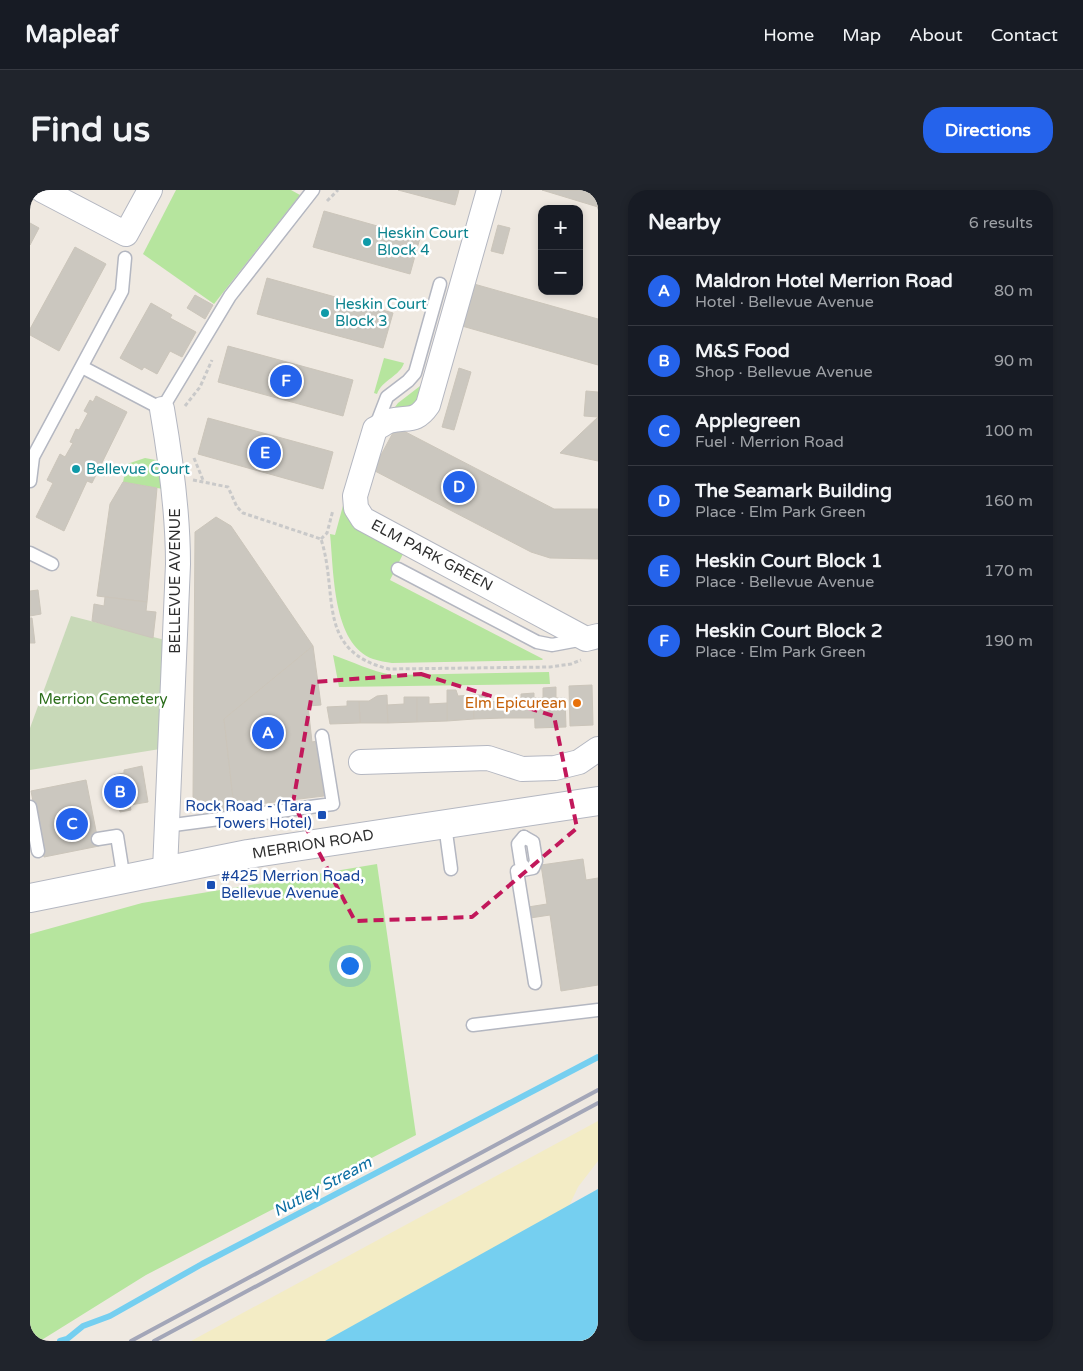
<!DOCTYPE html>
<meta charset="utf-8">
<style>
body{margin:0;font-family:"Varela Round",sans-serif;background:#20242c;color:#f1f3f6}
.controls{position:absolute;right:15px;top:15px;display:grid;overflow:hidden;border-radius:10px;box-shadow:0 2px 8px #0003}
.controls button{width:45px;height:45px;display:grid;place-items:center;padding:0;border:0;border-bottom:1px solid #363941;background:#171b24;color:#f1f3f6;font:25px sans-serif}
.you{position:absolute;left:319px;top:775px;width:18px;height:18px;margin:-12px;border:4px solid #fff;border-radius:50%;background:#1a73e8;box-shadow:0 0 0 8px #1a73e833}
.badge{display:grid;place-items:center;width:32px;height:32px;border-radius:50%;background:#2563eb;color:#fff;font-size:16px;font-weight:700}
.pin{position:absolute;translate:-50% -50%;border:2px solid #fff;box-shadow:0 1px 5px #0006}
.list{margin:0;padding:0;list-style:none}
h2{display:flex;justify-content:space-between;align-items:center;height:65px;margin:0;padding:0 20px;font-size:21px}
h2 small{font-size:16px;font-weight:400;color:#9ea1a6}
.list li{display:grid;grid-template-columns:32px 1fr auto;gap:15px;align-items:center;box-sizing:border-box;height:70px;padding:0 20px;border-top:1px solid #363941}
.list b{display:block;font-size:19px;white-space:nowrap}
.list p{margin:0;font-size:16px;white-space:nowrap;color:#9ea1a6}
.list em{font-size:16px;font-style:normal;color:#9ea1a6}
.map{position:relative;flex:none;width:568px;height:1151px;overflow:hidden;border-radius:20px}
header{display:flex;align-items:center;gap:30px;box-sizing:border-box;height:70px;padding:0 25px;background:#171b24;border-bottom:1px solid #363941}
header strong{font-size:24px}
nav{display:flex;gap:28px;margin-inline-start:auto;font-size:18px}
.intro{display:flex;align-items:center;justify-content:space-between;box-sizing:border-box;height:120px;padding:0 30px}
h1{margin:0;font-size:35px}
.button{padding:12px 22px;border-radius:20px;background:#2563eb;color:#fff;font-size:18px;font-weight:700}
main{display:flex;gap:30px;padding:0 30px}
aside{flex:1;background:#171b24;border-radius:20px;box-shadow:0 2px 8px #0003}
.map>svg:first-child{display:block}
.green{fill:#b6e59e}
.sand{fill:#f3ecc5}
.cemetery{fill:#c8d9b8}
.water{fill:#75cff0}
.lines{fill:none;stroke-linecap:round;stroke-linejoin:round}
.stream{stroke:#75cff0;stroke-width:6}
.building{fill:#cbc7bf;stroke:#cbc5ba}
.lane-casing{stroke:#b4b7c1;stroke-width:15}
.street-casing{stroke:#b4b7c1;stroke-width:26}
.secondary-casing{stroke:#b4b7c1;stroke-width:30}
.path{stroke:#c9c9c9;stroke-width:3;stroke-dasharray:4 2.5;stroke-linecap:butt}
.lane{stroke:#fff;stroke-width:12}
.street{stroke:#fff;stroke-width:24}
.secondary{stroke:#fff;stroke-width:28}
.rail{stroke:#a3a6b8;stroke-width:4}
.marked{fill:none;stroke:#c2185b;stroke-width:4;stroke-dasharray:10 6;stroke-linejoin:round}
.culture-dot{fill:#0f9aa8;stroke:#fff;stroke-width:2}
.food-dot{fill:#e8710a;stroke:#fff;stroke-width:2}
.transit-dot{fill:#1a4fb4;stroke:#fff;stroke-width:2}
.labels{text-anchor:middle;stroke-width:5;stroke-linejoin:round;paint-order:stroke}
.culture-label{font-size:15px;fill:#0d838f;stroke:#fff;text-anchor:start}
.street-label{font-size:15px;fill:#2e2e2e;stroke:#fff}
.park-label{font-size:15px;fill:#2c6e1b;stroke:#fff}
.food-label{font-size:15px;fill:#c56008;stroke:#fff;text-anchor:end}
.transit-label{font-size:15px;fill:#164399;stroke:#fff;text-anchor:end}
.water-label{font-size:16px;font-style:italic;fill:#0d6fa3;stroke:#fff}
</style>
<header>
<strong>Mapleaf</strong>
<nav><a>Home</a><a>Map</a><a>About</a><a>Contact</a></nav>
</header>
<div class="intro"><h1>Find us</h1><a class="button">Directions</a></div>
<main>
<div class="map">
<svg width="568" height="1151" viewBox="0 0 568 1151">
<rect width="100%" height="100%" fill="#efe9e1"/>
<!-- green -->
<g class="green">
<path d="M146 0H261L270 5 184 114 113 64Z"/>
<path d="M354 168 374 173C370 186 352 190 347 204L344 203Z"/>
<path d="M394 193C389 214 384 219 362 221L368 213Z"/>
<path d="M115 268 131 271 133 299 93 292 97 274Z"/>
<path d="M314 312 374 362 360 390 513 469 512 470 362 473C356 472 349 471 343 469 302 454 304 381 300 344L305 345Z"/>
<path d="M303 465C323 472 341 481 362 485L519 482 520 494 309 497Z"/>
<path d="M347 674 386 945 116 1085 10 1151H0V744L112 713Z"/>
</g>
<!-- sand -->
<path class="sand" d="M568 931V971L548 997 532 1031 568 1151H161Z"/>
<!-- cemetery -->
<path class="cemetery" d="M41 426 135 450 130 559 0 580V538Z"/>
<!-- water -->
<path class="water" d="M568 999V1151H295Z"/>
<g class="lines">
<!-- stream -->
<path class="stream" d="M30 1151 37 1149 53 1136 80 1126 172 1074 568 867"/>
</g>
<!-- building -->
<g class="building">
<path d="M368 0H429L425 15Z"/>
<path d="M512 0H568V17Z"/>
<path d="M294 21 390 48 380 84 283 57Z"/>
<path d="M0 33 9 38 0 55Z"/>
<path d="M468 35 480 38 473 64 461 61Z"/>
<path d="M45 57 76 74 29 161 0 145V139Z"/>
<path d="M237 88 363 123 353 158 227 124Z"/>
<path d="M444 94 568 129V175L432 136Z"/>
<path d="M165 105 183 115 175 129 157 118Z"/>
<path d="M121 113 142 125 140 128 166 142 152 167 140 161 127 184 114 177 112 180 90 168Z"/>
<path d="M198 156 323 190 313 226 188 192Z"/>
<path d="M429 178 441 182 424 240 412 237Z"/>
<path d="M556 201 568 202V227L554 226Z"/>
<path d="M66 206 97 222 62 293 57 291 34 341 6 327 23 293 17 290 30 264 35 267 43 253 40 252 46 239 49 240 58 223 54 221 60 210 63 212Z"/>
<path d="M568 227V271L530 263Z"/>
<path d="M178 228 303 262 293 299 168 264Z"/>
<path d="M366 237 524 319H568V369L520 368 501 362 343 280Z"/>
<path d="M93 292 127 298 117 412 67 406 80 314Z"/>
<path d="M186 327 201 336 283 456 194 529 204 617 191 622 163 607 165 342Z"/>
<path d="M8 400 11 424 0 426V401Z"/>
<path d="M75 407 117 412 116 421 126 422 123 448 62 431 64 414 74 416Z"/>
<path d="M0 428H2L5 453H0Z"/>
<path d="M283 456 291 515 278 516 282 552 287 551 294 606 204 617 194 529Z"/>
<path d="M562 495 563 535 540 536 539 496Z"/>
<path d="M526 497V508H535L536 537 505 538 504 508H513V498Z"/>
<path d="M417 500H426L428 506 443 505 444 529 417 531Z"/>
<path d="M504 503V528H474V511L491 510V504Z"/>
<path d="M357 505 358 533H330L329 511H339L347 506Z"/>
<path d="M443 505H457L458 512 474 511V528L444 529Z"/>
<path d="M374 507H387V532L358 533 357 515 374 514Z"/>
<path d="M387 507H399V514L417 513V531L387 532Z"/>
<path d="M317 511H329L330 533 300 534 297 517 317 516Z"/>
<path d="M112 576 118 612 100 615 101 620 90 622 84 585 94 583V580Z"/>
<path d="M56 590 69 656 14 667 1 601Z"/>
<path d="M553 669 556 690 568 688V795L531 801 520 725 500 728 498 717 517 714 511 675Z"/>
</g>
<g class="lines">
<defs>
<g id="lane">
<path d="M52 177 132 219 200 106 283 0"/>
<path d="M345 238 357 207 378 191 385 183 410 94"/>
<path d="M0 291 3 267 92 101 95 68"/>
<path d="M0 363 22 374"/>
<path d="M368 379 507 452 522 455 554 449"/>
<path d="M0 617 8 661"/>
<path d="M415 635 421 679"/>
<path d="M136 636 303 614 292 546"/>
<path d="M494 647 503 652 506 671 503 678 487 681 505 793"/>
<path d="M494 647 488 654 491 673 496 679"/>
<path d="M68 649 87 646 94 690"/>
<path d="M443 835 568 820"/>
</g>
<g id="street">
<path d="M12 0 96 44 120 0"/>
<path d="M459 0 398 215C385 234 377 226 359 231 354 233 349 237 345 239L325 306 326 318 333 329 556 449 568 446"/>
<path d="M132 219C141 271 148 322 148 374L135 680"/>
<path d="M331 572 458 568 492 579 525 578 549 572 568 559"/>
</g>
<path id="secondary" d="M0 708 218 664 568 611"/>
</defs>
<!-- lane casing -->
<use href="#lane" class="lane-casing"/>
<!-- street casing -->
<use href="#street" class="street-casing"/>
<!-- secondary casing -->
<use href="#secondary" class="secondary-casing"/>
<!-- path -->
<g class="path">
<path d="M297 11 308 0"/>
<path d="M155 216 170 197 182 170"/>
<path d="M164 268 173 290"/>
<path d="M163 290 198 297 207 317 213 323 291 349C309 405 285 461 359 479L520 477 541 474 551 470"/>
<path d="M291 349 297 343 303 320"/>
</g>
<!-- lane -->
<use href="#lane" class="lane"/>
<!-- street -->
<use href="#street" class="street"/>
<!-- secondary -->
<use href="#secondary" class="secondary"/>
<!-- rail -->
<g class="rail">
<path d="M101 1151 568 900"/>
<path d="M124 1151 568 913"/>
</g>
</g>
<!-- marked area -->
<path class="marked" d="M391 484 524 526 547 638 442 727 325 731 263 613 284 492Z"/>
<!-- markers -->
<g class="culture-dot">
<circle cx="337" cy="52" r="5"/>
<circle cx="295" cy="123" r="5"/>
<circle cx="46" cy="279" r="5"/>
</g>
<circle class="food-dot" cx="547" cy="513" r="5"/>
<g class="transit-dot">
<rect x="287" y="620" width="10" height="10" rx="2.5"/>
<rect x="176" y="690" width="10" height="10" rx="2.5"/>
</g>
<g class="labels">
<!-- culture labels -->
<g class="culture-label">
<text x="347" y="48">Heskin Court<tspan x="347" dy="17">Block 4</tspan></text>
<text x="305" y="119">Heskin Court<tspan x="305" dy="17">Block 3</tspan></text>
<text x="56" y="284">Bellevue Court</text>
</g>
<!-- street labels -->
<g class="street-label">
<text transform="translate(402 365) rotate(28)" y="5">ELM PARK GREEN</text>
<text transform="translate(145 391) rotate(-90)" y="5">BELLEVUE AVENUE</text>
<text transform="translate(283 654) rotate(-9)" y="5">MERRION ROAD</text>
</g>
<!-- park labels -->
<g class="park-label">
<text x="73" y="514">Merrion Cemetery</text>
</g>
<!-- food labels -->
<g class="food-label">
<text x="537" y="518">Elm Epicurean</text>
</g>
<!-- transit labels -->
<g class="transit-label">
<text x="282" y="621">Rock Road - (Tara<tspan x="282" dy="17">Towers Hotel)</tspan></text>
<text x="191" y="691" text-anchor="start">#425 Merrion Road,<tspan x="191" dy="17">Bellevue Avenue</tspan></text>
</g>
<!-- water labels -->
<g class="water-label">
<text transform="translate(292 996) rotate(-28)" y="6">Nutley Stream</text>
</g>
</g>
</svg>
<div class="controls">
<button>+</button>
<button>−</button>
</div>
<div class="you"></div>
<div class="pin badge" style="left:238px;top:543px">A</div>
<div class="pin badge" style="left:90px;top:602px">B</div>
<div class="pin badge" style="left:42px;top:634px">C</div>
<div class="pin badge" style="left:429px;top:297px">D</div>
<div class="pin badge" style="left:235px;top:263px">E</div>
<div class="pin badge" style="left:256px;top:191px">F</div>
</div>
<aside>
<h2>Nearby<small>6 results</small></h2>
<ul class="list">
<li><span class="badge">A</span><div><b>Maldron Hotel Merrion Road</b><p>Hotel · Bellevue Avenue</p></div><em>80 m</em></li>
<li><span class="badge">B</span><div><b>M&amp;S Food</b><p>Shop · Bellevue Avenue</p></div><em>90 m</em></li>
<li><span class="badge">C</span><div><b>Applegreen</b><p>Fuel · Merrion Road</p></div><em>100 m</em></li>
<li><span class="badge">D</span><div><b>The Seamark Building</b><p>Place · Elm Park Green</p></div><em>160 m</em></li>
<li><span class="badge">E</span><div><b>Heskin Court Block 1</b><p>Place · Bellevue Avenue</p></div><em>170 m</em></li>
<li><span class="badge">F</span><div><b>Heskin Court Block 2</b><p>Place · Elm Park Green</p></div><em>190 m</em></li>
</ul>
</aside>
</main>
